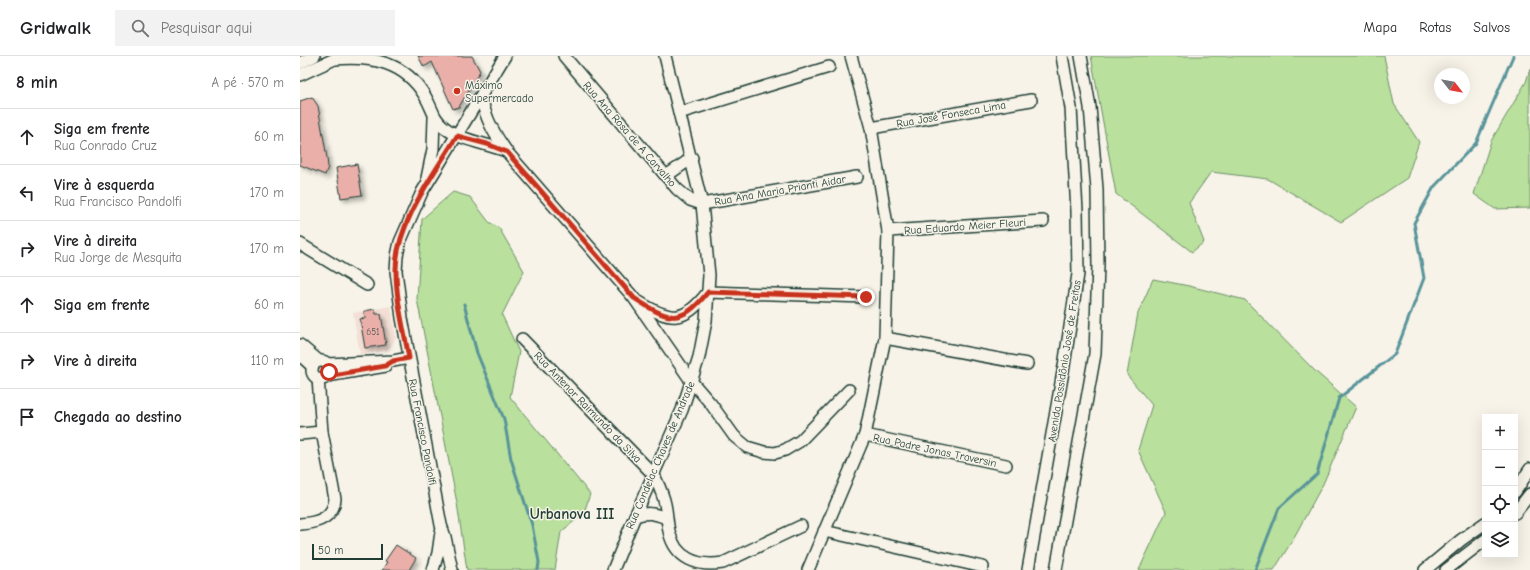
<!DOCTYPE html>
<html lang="pt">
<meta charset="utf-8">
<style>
body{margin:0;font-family:"Comic Neue",sans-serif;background:#f2f2f2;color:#202124}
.controls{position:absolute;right:12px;bottom:12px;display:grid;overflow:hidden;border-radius:0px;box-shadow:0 4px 16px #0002}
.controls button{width:36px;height:36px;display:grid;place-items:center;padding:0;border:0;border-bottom:1px solid #e0e0e0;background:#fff;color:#202124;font:20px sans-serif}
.compass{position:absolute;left:1134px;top:12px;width:36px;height:36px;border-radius:50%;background:#fff;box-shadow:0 4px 16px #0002;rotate:121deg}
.scale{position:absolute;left:12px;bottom:10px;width:71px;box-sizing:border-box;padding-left:4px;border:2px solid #1f3d34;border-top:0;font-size:11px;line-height:14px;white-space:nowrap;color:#1f3d34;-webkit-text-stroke:3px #f7f3e8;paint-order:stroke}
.stop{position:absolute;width:12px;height:12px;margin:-9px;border:3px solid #c8321e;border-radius:50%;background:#fff}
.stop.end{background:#c8321e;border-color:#fff;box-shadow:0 1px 4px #0008}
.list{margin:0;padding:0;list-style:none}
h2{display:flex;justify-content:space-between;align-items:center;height:52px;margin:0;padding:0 16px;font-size:17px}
h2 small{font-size:13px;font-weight:400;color:#757577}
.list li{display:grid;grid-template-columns:26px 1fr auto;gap:12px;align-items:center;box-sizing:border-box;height:56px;padding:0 16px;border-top:1px solid #e0e0e0}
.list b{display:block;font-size:15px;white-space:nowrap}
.list p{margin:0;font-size:13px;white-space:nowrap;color:#757577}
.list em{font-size:13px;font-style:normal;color:#757577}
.icon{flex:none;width:22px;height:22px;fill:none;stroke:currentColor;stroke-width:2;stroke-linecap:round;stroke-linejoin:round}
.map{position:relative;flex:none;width:1230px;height:514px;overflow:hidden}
header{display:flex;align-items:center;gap:24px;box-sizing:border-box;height:56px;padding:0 20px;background:#fff;border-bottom:1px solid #e0e0e0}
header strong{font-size:19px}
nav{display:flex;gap:22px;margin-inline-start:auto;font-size:14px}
.search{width:280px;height:36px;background:#f2f2f2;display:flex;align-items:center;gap:10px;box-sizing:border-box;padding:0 14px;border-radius:0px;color:#757577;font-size:15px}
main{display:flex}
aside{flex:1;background:#fff}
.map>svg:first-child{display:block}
.built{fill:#f3dfd5}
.green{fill:#b9e09c;stroke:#6c8e68}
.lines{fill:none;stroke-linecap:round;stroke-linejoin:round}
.stream{stroke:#59949a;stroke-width:3}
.building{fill:#eaafa9;stroke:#1f3d34;filter:url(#shadow)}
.minor-casing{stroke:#1f3d34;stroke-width:14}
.minor{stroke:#f7f3e8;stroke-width:11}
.route{stroke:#c8321e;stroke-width:5}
.poi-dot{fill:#c8321e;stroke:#f7f3e8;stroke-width:1.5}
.labels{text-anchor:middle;stroke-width:3;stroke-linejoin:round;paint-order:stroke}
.number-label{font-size:9px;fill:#525a51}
.poi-label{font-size:11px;fill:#1f3d34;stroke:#f7f3e8;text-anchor:start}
.street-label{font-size:11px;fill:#1f3d34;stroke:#f7f3e8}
.district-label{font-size:15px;font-weight:bold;fill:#1f3d34;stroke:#f7f3e8}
</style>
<header>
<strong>Gridwalk</strong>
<div class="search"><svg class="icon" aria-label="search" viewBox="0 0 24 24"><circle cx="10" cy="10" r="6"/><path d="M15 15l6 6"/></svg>Pesquisar aqui</div>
<nav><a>Mapa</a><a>Rotas</a><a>Salvos</a></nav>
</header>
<main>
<aside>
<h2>8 min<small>A pé · 570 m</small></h2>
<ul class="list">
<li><svg class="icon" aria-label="ahead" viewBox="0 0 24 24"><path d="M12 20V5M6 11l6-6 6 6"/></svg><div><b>Siga em frente</b><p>Rua Conrado Cruz</p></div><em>60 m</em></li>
<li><svg class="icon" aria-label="left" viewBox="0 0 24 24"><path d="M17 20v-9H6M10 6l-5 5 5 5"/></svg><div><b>Vire à esquerda</b><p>Rua Francisco Pandolfi</p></div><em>170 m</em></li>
<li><svg class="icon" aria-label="right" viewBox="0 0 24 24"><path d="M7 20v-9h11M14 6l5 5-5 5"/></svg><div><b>Vire à direita</b><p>Rua Jorge de Mesquita</p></div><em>170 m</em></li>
<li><svg class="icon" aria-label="ahead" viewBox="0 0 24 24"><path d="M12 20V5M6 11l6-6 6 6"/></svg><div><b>Siga em frente</b></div><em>60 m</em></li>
<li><svg class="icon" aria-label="right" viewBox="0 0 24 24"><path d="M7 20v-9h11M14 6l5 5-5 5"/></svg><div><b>Vire à direita</b></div><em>110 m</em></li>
<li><svg class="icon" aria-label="arrive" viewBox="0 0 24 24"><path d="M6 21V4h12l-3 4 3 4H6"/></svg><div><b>Chegada ao destino</b></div></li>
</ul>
</aside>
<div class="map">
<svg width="1230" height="514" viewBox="0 0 1230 514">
<defs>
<filter id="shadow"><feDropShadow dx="3.5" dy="3.5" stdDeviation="2" flood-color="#0004"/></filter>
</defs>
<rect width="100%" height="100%" fill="#f7f3e8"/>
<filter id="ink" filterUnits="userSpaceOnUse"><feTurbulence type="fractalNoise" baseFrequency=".025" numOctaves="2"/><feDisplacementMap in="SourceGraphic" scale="8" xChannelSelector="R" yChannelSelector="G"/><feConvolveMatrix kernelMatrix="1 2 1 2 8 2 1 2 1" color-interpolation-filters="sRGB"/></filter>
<g filter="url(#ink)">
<!-- built -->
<path class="built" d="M91 250 96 282 92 289 86 295 60 299 53 257Z"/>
<!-- green -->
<g class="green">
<path d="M791 0H1084L1094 48 1119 86 1107 122 1041 166 968 123 911 116 889 147 904 186 892 196 816 138Z"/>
<path d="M1230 13V152L1195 153 1174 138 1191 85 1226 26Z"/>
<path d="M153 136 170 141 189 166 199 172 224 215 202 259 219 296 210 341 290 438 284 457 261 476 255 514H167L157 447 117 243 122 163Z"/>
<path d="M853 223 889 230 945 244 1015 315 1056 351 1023 428 992 485 974 514H839L866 456 838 394 852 349 827 319 838 257Z"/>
</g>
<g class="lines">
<!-- stream -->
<g class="stream">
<path d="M164 248 177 297 204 363 211 403 232 469 239 506 238 514"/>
<path d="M955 514 979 452 1017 418 1039 342 1095 298 1124 222 1114 167 1134 131 1176 87 1213 0"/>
</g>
</g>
<!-- building -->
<g class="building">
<path d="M118 0H172L180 15 159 51 153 53 132 6 124 11Z"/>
<path d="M12 41 18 50 27 102 28 111 25 119 0 109V45Z"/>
<path d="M57 108 62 139 41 142 36 112Z"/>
<path d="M75 253 76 258H81L86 289 65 292 60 263 65 262 64 255Z"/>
<path d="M96 489 116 502 109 514H82L87 506 85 505Z"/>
</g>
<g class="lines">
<defs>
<g id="minor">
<path d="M264 0 377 133 390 144 402 148 557 121"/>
<path d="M35 3C72 0 105 6 125 40 133 53 132 61 144 71 161 85 186 87 206 95"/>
<path d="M0 7 14 0"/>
<path d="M0 19 41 0"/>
<path d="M181 41C186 63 194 78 207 96L334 242 392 326 411 348 434 380 447 391 464 396 475 397 485 394 500 385 549 334"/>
<path d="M379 57 529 11"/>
<path d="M571 72 731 44"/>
<path d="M366 120 392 102"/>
<path d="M127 122 133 93 134 62"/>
<path d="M588 175 743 165"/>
<path d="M0 188 67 229"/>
<path d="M339 246C371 266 384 267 408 236L565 241"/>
<path d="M585 282 727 308"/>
<path d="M222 283 354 419C358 428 363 438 365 448 367 457 367 466 369 475 375 503 398 511 423 507L501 470"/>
<path d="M0 289 19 305"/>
<path d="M0 299 12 310"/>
<circle cx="21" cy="314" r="9"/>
<path d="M27 308 93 305 109 302"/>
<path d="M27 320 86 310"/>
<path d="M0 378 22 376"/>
<path d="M565 379 706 409"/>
<path d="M1215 436 1230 413"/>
<path d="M1215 457 1230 438"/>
<path d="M335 460C347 456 354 457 366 462"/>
<path d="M0 468C18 467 33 462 35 443L22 376 18 322"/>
<path d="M524 475 683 511"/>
<path d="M133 514 138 497 141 476"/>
<path d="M152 514 145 481 141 469 102 262 96 215 97 200 100 186 122 136 205 0"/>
<path d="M313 514 335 460 382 354 399 301 406 265 409 219 402 148 365 0"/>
<path d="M508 514 565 379 585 282 588 175 571 72 551 0"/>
<path d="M728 514 764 310 778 218 777 155 771 52 762 0"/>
<path d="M756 514 795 298 798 209 797 133 790 51 781 0"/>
<path d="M1125 514 1161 484 1185 467"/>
<path d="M1146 514 1185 484"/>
</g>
</defs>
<!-- minor casing -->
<use href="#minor" class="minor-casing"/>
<!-- minor -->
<use href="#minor" class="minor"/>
</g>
</g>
<g class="lines" filter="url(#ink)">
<!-- route -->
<path class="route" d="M29 316 27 320 85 310 93 305 109 302C104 274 96 244 96 215 95 169 134 118 157 80L187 88 207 96 334 242C368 264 380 271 408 236L566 241"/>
</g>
<!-- markers -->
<circle class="poi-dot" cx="157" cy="35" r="4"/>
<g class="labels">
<!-- number labels -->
<g class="number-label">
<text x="73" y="279">651</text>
</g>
<!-- poi labels -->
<g class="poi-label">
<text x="165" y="33">Máximo<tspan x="165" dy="13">Supermercado</tspan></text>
</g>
<!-- street labels -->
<g class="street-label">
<text transform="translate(651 58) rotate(-10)" y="4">Rua José Fonseca Lima</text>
<text transform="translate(330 78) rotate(49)" y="4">Rua Ana Rosa de A Carvalho</text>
<text transform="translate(480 134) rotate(-10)" y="4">Rua Ana Maria Prianti Aidar</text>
<text transform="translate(665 170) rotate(-4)" y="4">Rua Eduardo Meier Fleuri</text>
<text transform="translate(764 305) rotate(-81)" y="4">Avenida Possidônio José de Freitas</text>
<text transform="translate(288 351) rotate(46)" y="4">Rua Antenor Raimundo da Silva</text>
<text transform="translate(123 376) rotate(79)" y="4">Rua Francisco Pandolfi</text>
<text transform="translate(635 394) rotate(12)" y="4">Rua Padre Jonas Traversin</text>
<text transform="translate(360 399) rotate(-67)" y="4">Rua Condelac Chaves de Andrade</text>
</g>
<!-- district labels -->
<g class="district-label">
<text x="272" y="463">Urbanova III</text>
</g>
</g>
</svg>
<div class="controls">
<button>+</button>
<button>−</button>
<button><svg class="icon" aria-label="locate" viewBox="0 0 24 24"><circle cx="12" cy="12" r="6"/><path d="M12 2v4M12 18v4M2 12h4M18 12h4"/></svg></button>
<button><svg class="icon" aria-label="layers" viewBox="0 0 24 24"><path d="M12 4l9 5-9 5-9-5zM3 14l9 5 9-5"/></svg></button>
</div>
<svg class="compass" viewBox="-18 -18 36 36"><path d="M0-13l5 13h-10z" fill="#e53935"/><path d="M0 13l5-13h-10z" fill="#757577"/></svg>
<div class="scale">50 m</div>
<div class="stop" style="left:29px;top:316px"></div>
<div class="stop end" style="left:566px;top:241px"></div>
</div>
</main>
